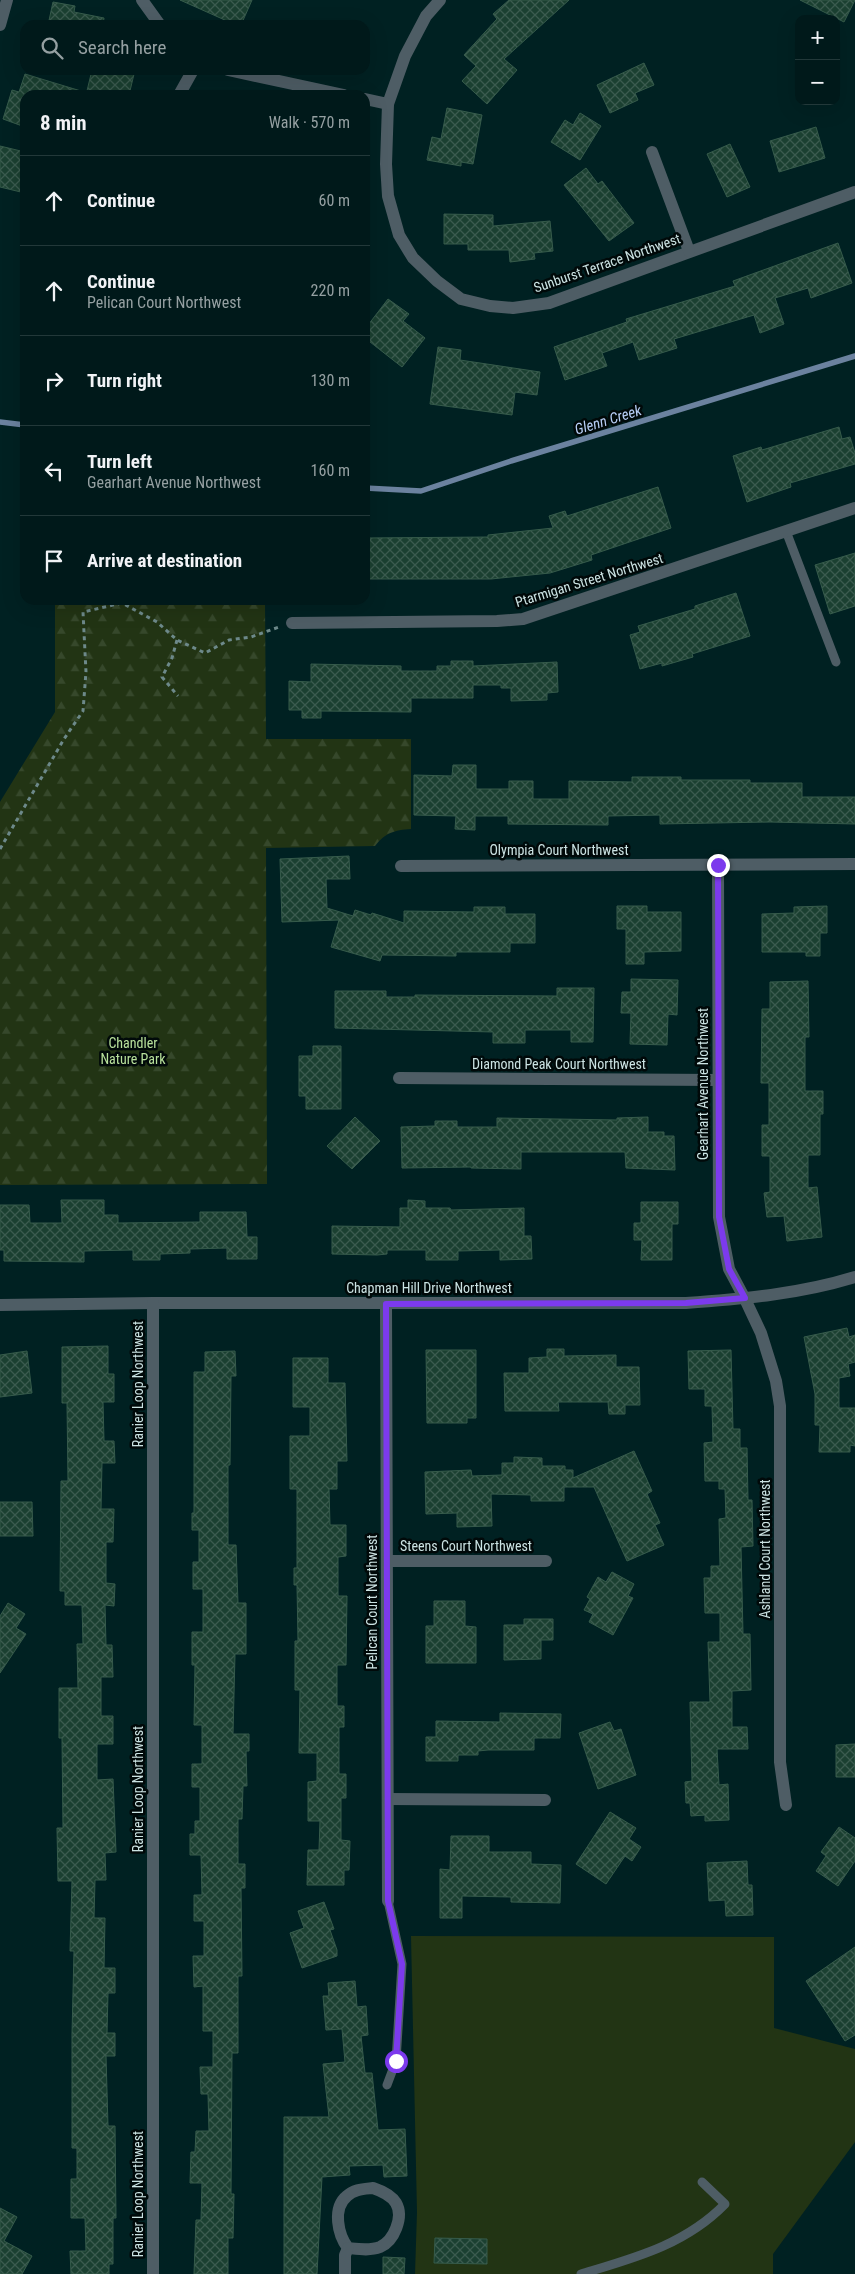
<!DOCTYPE html>
<meta charset="utf-8">
<style>
body{margin:0;font-family:"Roboto Condensed",sans-serif;background:#0a2223;color:#f1f3f6}
.controls{position:absolute;right:15px;top:15px;display:grid;overflow:hidden;border-radius:10px;box-shadow:0 5px 20px #0002}
.controls button{width:45px;height:45px;display:grid;place-items:center;padding:0;border:0;border-bottom:1px solid #223839;background:#00191a;color:#f1f3f6;font:25px sans-serif}
.stop{position:absolute;width:15px;height:15px;margin:-11px;border:4px solid #7c3aed;border-radius:50%;background:#fff}
.stop.end{background:#7c3aed;border-color:#fff;box-shadow:0 1px 5px #0008}
.list{margin:0;padding:0;list-style:none}
h2{display:flex;justify-content:space-between;align-items:center;height:65px;margin:0;padding:0 20px;font-size:21px}
h2 small{font-size:16px;font-weight:400;color:#95a0a2}
.list li{display:grid;grid-template-columns:32px 1fr auto;gap:15px;align-items:center;box-sizing:border-box;height:90px;padding:0 20px;border-top:1px solid #223839}
.list b{display:block;font-size:19px;white-space:nowrap}
.list p{margin:0;font-size:16px;white-space:nowrap;color:#95a0a2}
.list em{font-size:16px;font-style:normal;color:#95a0a2}
.icon{flex:none;width:28px;height:28px;fill:none;stroke:currentColor;stroke-width:2;stroke-linecap:round;stroke-linejoin:round}
.map{position:relative;flex:none;width:855px;height:2274px;overflow:hidden}
.search{position:absolute;background:#00191a;box-shadow:0 5px 20px #0002;left:20px;top:20px;width:350px;height:55px;display:flex;align-items:center;gap:12px;box-sizing:border-box;padding:0 18px;border-radius:15px;color:#95a0a2;font-size:19px}
.panel{position:absolute;background:#00191a;box-shadow:0 5px 20px #0002;left:20px;top:90px;width:350px;height:515px;border-radius:15px}
.map>svg:first-child{display:block}
.grass{fill:#223414}
.forest{fill:url(#forest-firs)}
.lines{fill:none;stroke-linecap:round;stroke-linejoin:round}
.stream{stroke:#6b829f;stroke-width:5.5}
.building{fill:url(#building-cross-hatch);stroke:#365b4b}
.path{stroke:#6d898a;stroke-width:3;stroke-dasharray:4 4;stroke-linecap:butt}
.service{stroke:#4e5d65;stroke-width:9}
.minor{stroke:#4e5d65;stroke-width:12}
.route{stroke:#7c3aed;stroke-width:6}
.labels{text-anchor:middle;stroke-width:5;stroke-linejoin:round;paint-order:stroke}
.street-label{font-size:14px;fill:#cbe3e3;stroke:#000909}
.park-label{font-size:14px;fill:#b7e09b;stroke:#000909}
.water-label{font-size:15px;font-style:italic;fill:#b9d0f8;stroke:#000909}
</style>
<div class="map">
<svg width="855" height="2274" viewBox="0 0 855 2274">
<defs>
<pattern id="forest-firs" width="22" height="20" patternUnits="userSpaceOnUse" patternTransform="scale(1.25)"><rect width="22" height="20" fill="#223414"/><path d="M5 1l3.5 6h-7zM16 11l3.5 6h-7z" fill="#36482b"/></pattern>
<pattern id="building-cross-hatch" width="8" height="8" patternUnits="userSpaceOnUse" patternTransform="scale(1.25)"><rect width="8" height="8" fill="#1b4031"/><path d="M0 0l8 8M0 8l8-8" fill="none" stroke="#3b5b4f"/></pattern>
</defs>
<rect width="100%" height="100%" fill="#002122"/>
<!-- grass -->
<path class="grass" d="M411 1936 774 1937V2028L855 2049V2142L773 2254V2274H415L417 2212Z"/>
<!-- forest -->
<path class="forest" d="M55 600H265L266 739H411V829C394 830 385 833 375 846L266 848 267 1184 0 1185V802L55 712Z"/>
<g class="lines">
<!-- stream -->
<g class="stream">
<path d="M0 422 25 425"/>
<path d="M365 488 421 491 511 461 855 356"/>
</g>
</g>
<!-- building -->
<g class="building">
<path d="M180 0H252L241 25H236Z"/>
<path d="M509 0H569L504 59 517 70 487 104 462 81 476 66 464 55 497 19 493 14Z"/>
<path d="M800 0H855L844 22Z"/>
<path d="M53 2 75 6 74 12 104 18 103 25H48Z"/>
<path d="M644 63 654 85 635 93 638 100 610 113 597 85Z"/>
<path d="M92 70H135L129 95H86Z"/>
<path d="M25 74 81 91 80 95H25V127L3 119 12 90 19 92Z"/>
<path d="M447 108 482 115 473 164 461 162V166L427 160 432 137 441 139Z"/>
<path d="M580 113 601 126 580 160 551 142 565 120 573 125Z"/>
<path d="M816 127 825 158 779 172 770 141Z"/>
<path d="M730 144 750 187 727 197 707 154Z"/>
<path d="M0 146 25 152V193L0 187Z"/>
<path d="M586 168 598 184 602 181 634 223 609 241 564 185Z"/>
<path d="M444 214 493 215V226L550 221 553 251 534 253 535 259 510 262 509 250H468V244H444Z"/>
<path d="M838 243 852 283 811 298 808 288 775 298 784 324 760 333 754 315 674 339 677 348 639 360 633 342 602 353 607 366 565 380 554 347 627 322 626 319 735 286 733 281Z"/>
<path d="M388 299 409 314 403 321 425 338 402 367 365 338V329Z"/>
<path d="M438 347 461 350 460 360 540 372 537 395 515 392 512 415 430 404Z"/>
<path d="M839 427 842 439 850 437 855 453V464L790 483 791 487 747 502 733 456 761 447 762 450Z"/>
<path d="M658 487 671 528 591 555 592 560 550 573 491 579H365V538L488 537V535L553 528 549 516 565 511 567 516Z"/>
<path d="M855 553V606L830 614 815 565Z"/>
<path d="M736 593 750 636 692 654 693 657 662 666V663L640 669 630 635 640 632 638 626 695 609V606Z"/>
<path d="M451 661H473V666L557 662 558 692 547 693V700L511 701V688H501V685H473V698H411V712L321 711V718H302V710H289V681L311 682V664L401 666V671H437V666H451Z"/>
<path d="M453 765H476V789H509V781H533V799H569V781L632 782V777H681V780H750V783H802V797H855V824L770 822 660 824V815L608 816V825L508 824V816H475V830L455 829 456 816 414 815V775L452 776Z"/>
<path d="M349 856 350 879H326L327 908 353 916 355 910 371 915 372 913 404 923V911L474 912V907H505V914H535V943H510V952H456V956L382 955 380 961 331 947 339 920 282 922 280 859Z"/>
<path d="M617 906H647V912H681V951L644 952V964H626V929H617Z"/>
<path d="M827 906V933H820V956H806V952H762V914L794 913V907Z"/>
<path d="M631 979 678 980 677 1015 668 1014 667 1045 630 1044 631 1013H621L622 992H631Z"/>
<path d="M808 981 809 1037H805V1091H823V1114H820V1155H808V1188L817 1187 822 1237 787 1241 784 1216 767 1217 764 1193 770 1192V1156H762V1125H769V1083H761L762 1009H770V982Z"/>
<path d="M557 988H594L593 1042H571V1030H525V1043H493V1032L335 1028V991H386V997H415V995L557 996Z"/>
<path d="M313 1046H341V1109H306V1096H299V1056H313Z"/>
<path d="M355 1117 380 1141 352 1169 327 1146Z"/>
<path d="M648 1117V1132H664V1136H674L675 1170 626 1168 625 1152H521V1169L471 1168V1167L402 1168 401 1127 435 1126V1121H457V1127H497V1118L617 1120V1118Z"/>
<path d="M61 1200H104V1215H118V1223L200 1222V1212H246L247 1237H257V1259H227V1248L190 1249V1253L160 1254V1260H133V1250L84 1251V1262L4 1261V1250H0V1205H29L30 1223H62Z"/>
<path d="M408 1200 425 1201V1208H450L451 1210 524 1208V1236H531L532 1259 500 1260V1250L458 1251V1260H426V1250H387V1254L377 1255 332 1254V1226L400 1227V1208H408Z"/>
<path d="M641 1202H678V1224H672V1260H641L642 1240H634V1223H641Z"/>
<path d="M847 1328 849 1337 855 1335V1362L848 1364 850 1376 839 1378V1408H855V1446L850 1445V1452H819L820 1425H815V1394L804 1337Z"/>
<path d="M108 1346V1374H114V1402H103L104 1441H114L115 1463H102L101 1509H114L113 1542H106V1583L115 1584 114 1606 105 1605 106 1645H112L113 1677H101V1716H113V1744H97V1780L113 1779 116 1852 105 1853 106 1880H95L94 1918H105L104 1968H115V1993H108L107 2033H115V2056H106L108 2126H115L116 2218H113V2264H109V2274H71L70 2251H86L85 2218H71V2179H77V2148H72V2034L74 1951H70L72 1881H58L57 1828H63L62 1738H59V1688H78L77 1644H83L82 1605H65V1591H60L61 1481H68L67 1403H62V1347Z"/>
<path d="M547 1349H564V1356L616 1355V1367H639L640 1405H625V1414H609L608 1402H558L559 1411H505L504 1373H529V1358L547 1357Z"/>
<path d="M426 1350H476V1418H467V1423H427Z"/>
<path d="M731 1350 733 1429H740V1448H747L748 1500H752L753 1546 741 1547 743 1634H750L751 1690 732 1691V1727H747L748 1749H717L719 1785 728 1784 729 1820 705 1821V1815L691 1816 690 1803H686L685 1782 692 1781 690 1702H710L708 1642H720V1613H705L704 1578H711V1566H720L719 1519 726 1518 725 1489H719V1481H705L704 1443 713 1442 712 1406H705V1389H689L688 1351Z"/>
<path d="M27 1351 32 1393 0 1397V1355Z"/>
<path d="M235 1351 236 1376H231L230 1465H228V1545H236L238 1603H246V1654H235L233 1734H249V1751H246L247 1786H243L242 1819H238V1864H245V1888H241L242 1976H238V2053H232L231 2194H234L233 2238H228V2274H194L196 2220H201L202 2183H190L191 2152H195L196 2131H209L208 2094H201L200 2067H213V2031H203V1986L194 1987 193 1956H204V1921H194V1895H202L201 1855H190V1834H195V1821H200V1787H192V1764H202V1725H194L195 1665H192V1632H203V1589H193V1562H199V1530H192V1513H194V1372H205V1352Z"/>
<path d="M293 1358H328V1383H345L347 1461H337V1489H329L330 1525H346V1556L338 1557V1596H347L346 1665H337V1706H344V1727H339V1774H346V1798H341V1840L350 1841 349 1870H344V1885H307L308 1850H319L320 1821H308V1782L317 1781V1753H299L300 1690H295V1641H298L297 1585H294V1568H297V1489H290V1436H310V1407H293Z"/>
<path d="M634 1451 652 1491 647 1494 660 1523 655 1525 664 1545 627 1561 594 1487H564V1501H531V1495L491 1494 492 1526 457 1527V1513L426 1514 425 1472 471 1470 472 1476 502 1475V1463H514V1457L542 1458V1466H565V1470H573V1478Z"/>
<path d="M0 1502H32L33 1536H0Z"/>
<path d="M612 1572 634 1584 628 1596 633 1598 613 1635 589 1622 593 1614 584 1610 590 1599 587 1597 598 1577 606 1582Z"/>
<path d="M434 1601H465V1626L476 1627V1663H426V1626H434Z"/>
<path d="M8 1603 25 1614 16 1628 26 1634 0 1673V1616Z"/>
<path d="M524 1619H553V1640H541V1659L504 1660V1625H524Z"/>
<path d="M500 1713 561 1714 560 1738H534V1750H488L478 1751V1755H458V1761H426V1737H436V1721L500 1722Z"/>
<path d="M610 1722 614 1731 621 1729 636 1775 598 1789 579 1733Z"/>
<path d="M855 1744V1777H836V1745Z"/>
<path d="M610 1812 636 1828 629 1839 641 1847 632 1861 625 1856 606 1884 576 1864Z"/>
<path d="M839 1827 855 1838V1861L838 1886 816 1871 826 1856 821 1852Z"/>
<path d="M451 1836H489V1852H531V1864L561 1865 560 1903 511 1902V1897L462 1896V1918H440V1869L450 1870Z"/>
<path d="M747 1861 748 1885H752L753 1915 726 1916 725 1900 709 1901 707 1863Z"/>
<path d="M324 1902 334 1929 330 1930 337 1950V1956L302 1968 290 1933 304 1928 298 1911Z"/>
<path d="M855 1947V2035L845 2041 806 1981Z"/>
<path d="M355 1981 357 2007 366 2006 368 2035 361 2036 365 2073H372L378 2130 405 2129 407 2176 384 2177 383 2165 349 2166 350 2175 322 2177 317 2274H284V2117H329L323 2064 345 2062 342 2029 326 2030 323 1996H329L328 1983Z"/>
<path d="M0 2208 17 2217 4 2241 32 2256 22 2274H0Z"/>
<path d="M435 2238 487 2239V2264L434 2263Z"/>
<path d="M383 2257 405 2258 404 2274H383Z"/>
</g>
<g class="lines">
<!-- path -->
<g class="path">
<path d="M177 640 172 658 162 677 178 696"/>
<path d="M0 849 64 739 83 711 86 672 83 612 122 603 157 622 177 640 205 653 229 640 251 637 279 627"/>
</g>
<!-- service -->
<g class="service">
<path d="M786 531 836 662"/>
<path d="M387 2085 396 2061 402 1964 388 1901"/>
<path d="M581 2274C634 2258 685 2245 725 2204L702 2182"/>
</g>
<!-- minor -->
<g class="minor">
<path d="M142 0 160 25"/>
<path d="M440 0 426 16 405 56 388 104 386 164 388 196 399 235 413 258 437 281 461 299 490 306 513 308 549 303 855 192"/>
<path d="M0 25 7 0"/>
<path d="M228 70 344 95"/>
<path d="M179 95 193 70"/>
<path d="M365 99 388 104"/>
<path d="M652 152 689 251"/>
<path d="M292 623 497 621 523 619 855 508"/>
<path d="M718 865 719 1217 729 1269 745 1299 761 1333 776 1381 780 1406V1762L786 1805"/>
<path d="M401 866 855 864"/>
<path d="M399 1078 718 1080"/>
<path d="M386 1304 388 1901"/>
<path d="M0 1305 153 1303H686C743 1299 800 1294 855 1277"/>
<path d="M387 1561H546"/>
<path d="M388 1799 545 1800"/>
<path d="M373 2188C382 2191 391 2195 396 2203 404 2217 394 2241 380 2247 370 2251 358 2249 348 2248 338 2235 332 2208 347 2196 354 2189 364 2189 373 2188Z"/>
<path d="M153 2274V1303"/>
<path d="M345 2274V2255L348 2248"/>
</g>
</g>
<g class="lines">
<!-- route -->
<path class="route" d="M396 2061 402 1964 388 1901 386 1304 686 1303 745 1298 729 1269 719 1217 718 865"/>
</g>
<g class="labels">
<!-- street labels -->
<g class="street-label">
<text transform="translate(607 263) rotate(-19)" y="5">Sunburst Terrace Northwest</text>
<text transform="translate(589 580) rotate(-17)" y="5">Ptarmigan Street Northwest</text>
<text x="559" y="855">Olympia Court Northwest</text>
<text x="559" y="1069">Diamond Peak Court Northwest</text>
<text transform="translate(703 1084) rotate(-90)" y="5">Gearhart Avenue Northwest</text>
<text x="429" y="1293">Chapman Hill Drive Northwest</text>
<text transform="translate(138 1384) rotate(-90)" y="5">Ranier Loop Northwest</text>
<text x="466" y="1551">Steens Court Northwest</text>
<text transform="translate(765 1549) rotate(-90)" y="5">Ashland Court Northwest</text>
<text transform="translate(372 1602) rotate(-90)" y="5">Pelican Court Northwest</text>
<text transform="translate(138 1789) rotate(-90)" y="5">Ranier Loop Northwest</text>
<text transform="translate(138 2194) rotate(-90)" y="5">Ranier Loop Northwest</text>
</g>
<!-- park labels -->
<g class="park-label">
<text x="133" y="1048">Chandler<tspan x="133" dy="16">Nature Park</tspan></text>
</g>
<!-- water labels -->
<g class="water-label">
<text transform="translate(608 420) rotate(-17)" y="5">Glenn Creek</text>
</g>
</g>
</svg>
<div class="controls">
<button>+</button>
<button>−</button>
</div>
<div class="stop" style="left:396px;top:2061px"></div>
<div class="stop end" style="left:718px;top:865px"></div>
<div class="search"><svg class="icon" aria-label="search" viewBox="0 0 24 24"><circle cx="10" cy="10" r="6"/><path d="M15 15l6 6"/></svg>Search here</div>
<section class="panel">
<h2>8 min<small>Walk · 570 m</small></h2>
<ul class="list">
<li><svg class="icon" aria-label="ahead" viewBox="0 0 24 24"><path d="M12 20V5M6 11l6-6 6 6"/></svg><div><b>Continue</b></div><em>60 m</em></li>
<li><svg class="icon" aria-label="ahead" viewBox="0 0 24 24"><path d="M12 20V5M6 11l6-6 6 6"/></svg><div><b>Continue</b><p>Pelican Court Northwest</p></div><em>220 m</em></li>
<li><svg class="icon" aria-label="right" viewBox="0 0 24 24"><path d="M7 20v-9h11M14 6l5 5-5 5"/></svg><div><b>Turn right</b></div><em>130 m</em></li>
<li><svg class="icon" aria-label="left" viewBox="0 0 24 24"><path d="M17 20v-9H6M10 6l-5 5 5 5"/></svg><div><b>Turn left</b><p>Gearhart Avenue Northwest</p></div><em>160 m</em></li>
<li><svg class="icon" aria-label="arrive" viewBox="0 0 24 24"><path d="M6 21V4h12l-3 4 3 4H6"/></svg><div><b>Arrive at destination</b></div></li>
</ul>
</section>
</div>
